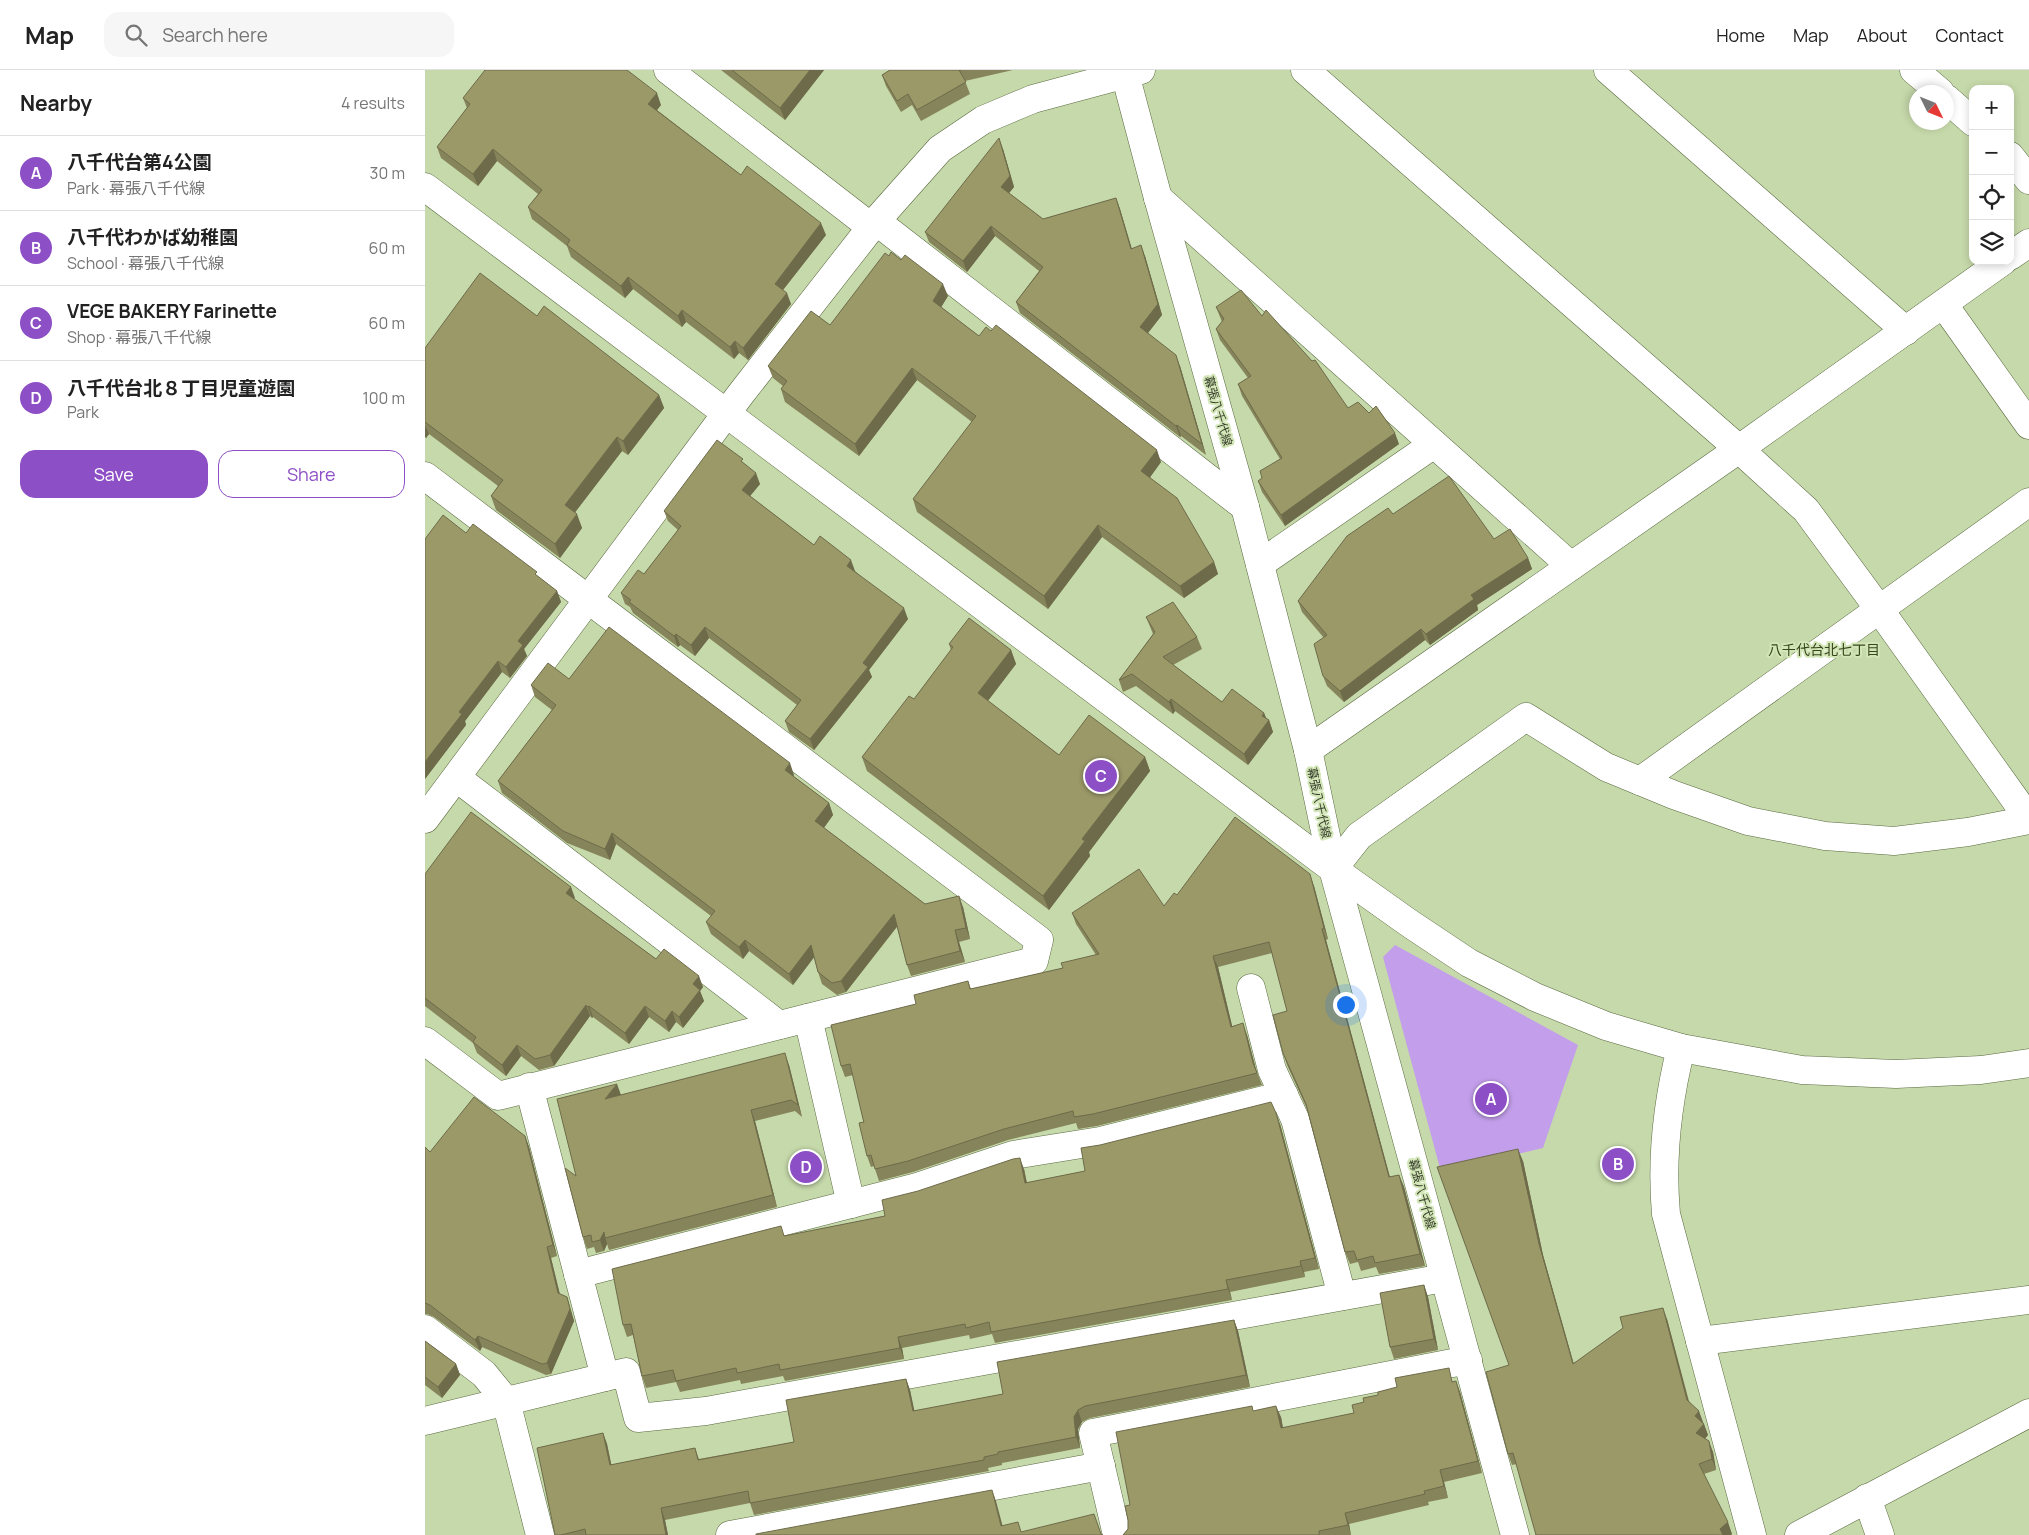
<!DOCTYPE html>
<meta charset="utf-8">
<style>
body{margin:0;font-family:Manrope,"Noto Sans JP",sans-serif;background:#f6f6f6;color:#222}
.controls{position:absolute;right:15px;top:15px;display:grid;overflow:hidden;border-radius:10px;box-shadow:0 2px 8px #0003}
.controls button{width:45px;height:45px;display:grid;place-items:center;padding:0;border:0;border-bottom:1px solid #e0e0e0;background:#fff;color:#222;font:25px sans-serif}
.compass{position:absolute;left:1484px;top:15px;width:45px;height:45px;border-radius:50%;background:#fff;box-shadow:0 2px 8px #0003;rotate:133deg}
.you{position:absolute;left:920px;top:934px;width:18px;height:18px;margin:-12px;border:4px solid #fff;border-radius:50%;background:#1a73e8;box-shadow:0 0 0 8px #1a73e833}
.badge{display:grid;place-items:center;width:32px;height:32px;border-radius:50%;background:#8d4fc5;color:#fff;font-size:16px;font-weight:700}
.pin{position:absolute;translate:-50% -50%;border:2px solid #fff;box-shadow:0 1px 5px #0006}
.list{margin:0;padding:0;list-style:none}
h2{display:flex;justify-content:space-between;align-items:center;height:65px;margin:0;padding:0 20px;font-size:21px}
h2 small{font-size:16px;font-weight:400;color:#767676}
.list li{display:grid;grid-template-columns:32px 1fr auto;gap:15px;align-items:center;box-sizing:border-box;height:75px;padding:0 20px;border-top:1px solid #e0e0e0}
.list b{display:block;font-size:19px;white-space:nowrap}
.list p{margin:0;font-size:16px;white-space:nowrap;color:#767676}
.list em{font-size:16px;font-style:normal;color:#767676}
.actions{display:flex;gap:10px;padding:15px 20px}
.actions a{flex:1;padding:11px 0;border:1px solid #8d4fc5;border-radius:15px;text-align:center;font-size:18px;color:#8d4fc5}
.actions .main{background:#8d4fc5;color:#fff}
.icon{flex:none;width:28px;height:28px;fill:none;stroke:currentColor;stroke-width:2;stroke-linecap:round;stroke-linejoin:round}
.map{position:relative;flex:none;width:1604px;height:1465px;overflow:hidden}
header{display:flex;align-items:center;gap:30px;box-sizing:border-box;height:70px;padding:0 25px;background:#fff;border-bottom:1px solid #e0e0e0}
header strong{font-size:24px}
nav{display:flex;gap:28px;margin-inline-start:auto;font-size:18px}
.search{width:350px;height:45px;background:#f6f6f6;display:flex;align-items:center;gap:12px;box-sizing:border-box;padding:0 18px;border-radius:15px;color:#767676;font-size:19px}
main{display:flex}
aside{flex:1;background:#fff}
.map>svg:first-child{display:block}
.green{fill:#c39feb}
.lines{fill:none;stroke-linecap:round;stroke-linejoin:round}
.minor-casing{stroke:#5a6a40;stroke-width:29}
.major-casing{stroke:#5a6a40;stroke-width:29}
.minor{stroke:#fff;stroke-width:28}
.major{stroke:#fff;stroke-width:28}
.wall{fill:#86845a}
.shaded-wall{fill:#6d6b4a}
.building{fill:#9c9969;stroke:#6d6b4a}
.labels{text-anchor:middle;stroke-width:4;stroke-linejoin:round;paint-order:stroke}
.street-label{font-size:12px;fill:#363e2b;stroke:#d3e6b7}
.neighbourhood-label{font-size:14px;fill:#38461d;stroke:#d3e6b7}
</style>
<header>
<strong>Map</strong>
<div class="search"><svg class="icon" aria-label="search" viewBox="0 0 24 24"><circle cx="10" cy="10" r="6"/><path d="M15 15l6 6"/></svg>Search here</div>
<nav><a>Home</a><a>Map</a><a>About</a><a>Contact</a></nav>
</header>
<main>
<aside>
<h2>Nearby<small>4 results</small></h2>
<ul class="list">
<li><span class="badge">A</span><div><b>八千代台第4公園</b><p>Park · 幕張八千代線</p></div><em>30 m</em></li>
<li><span class="badge">B</span><div><b>八千代わかば幼稚園</b><p>School · 幕張八千代線</p></div><em>60 m</em></li>
<li><span class="badge">C</span><div><b>VEGE BAKERY Farinette</b><p>Shop · 幕張八千代線</p></div><em>60 m</em></li>
<li><span class="badge">D</span><div><b>八千代台北８丁目児童遊園</b><p>Park</p></div><em>100 m</em></li>
</ul>
<div class="actions"><a class="main">Save</a><a>Share</a></div>
</aside>
<div class="map">
<svg width="1604" height="1465" viewBox="0 0 1604 1465">
<rect width="100%" height="100%" fill="#c6d9aa"/>
<!-- green -->
<path class="green" d="M970 875 1153 975 1118 1078 1016 1102 958 887Z"/>
<g class="lines">
<defs>
<g id="minor">
<path d="M243 0 446 157"/>
<path d="M880 0 1314 379 1381 440 1454 539 1604 749"/>
<path d="M1183 0 1481 261"/>
<path d="M1489 0 1515 22"/>
<path d="M1522 29 1548 52"/>
<path d="M1585 86 1604 110"/>
<path d="M0 117 908 799 984 853 1044 893 1110 927 1181 956 1256 978 1377 1000 1471 1004 1556 1000 1604 993"/>
<path d="M733 128 1146 496"/>
<path d="M451 151 820 437"/>
<path d="M1585 186 1604 173"/>
<path d="M1519 235 1604 355"/>
<path d="M0 406 614 870 609 891 73 1026 0 971"/>
<path d="M835 494 1009 374"/>
<path d="M883 680 1314 379 1578 191"/>
<path d="M32 708 354 955"/>
<path d="M1215 711 1604 432"/>
<path d="M0 749 315 325 451 151 515 79 558 50 608 29 716 0"/>
<path d="M908 799 934 766 1101 647 1181 697 1249 725 1323 751 1400 766 1469 771 1543 762 1604 750"/>
<path d="M826 918 847 1000 870 1049 917 1226"/>
<path d="M383 948 426 1134"/>
<path d="M1256 978C1242 1034 1236 1088 1241 1144L1327 1465"/>
<path d="M104 1017 180 1307"/>
<path d="M153 1204 492 1117 588 1085 675 1071 859 1025"/>
<path d="M0 1259 59 1304 81 1331 115 1465"/>
<path d="M1275 1271 1604 1230"/>
<path d="M0 1351 201 1302 213 1348 281 1341 1019 1208"/>
<path d="M1442 1428 1455 1465"/>
<path d="M305 1465 676 1396"/>
<path d="M692 1465 668 1363 1043 1290"/>
<path d="M1374 1465 1604 1343"/>
</g>
<path id="major" d="M699 0 733 128 820 437 883 680 908 799 1090 1465"/>
</defs>
<!-- minor casing -->
<use href="#minor" class="minor-casing"/>
<!-- major casing -->
<use href="#major" class="major-casing"/>
<!-- minor -->
<use href="#minor" class="minor"/>
<!-- major -->
<use href="#major" class="major"/>
</g>
<!-- wall -->
<g class="wall">
<path d="M296 0H399L360 50Z"/>
<path d="M465 0H588L540 11 545 24 496 51 487 35 476 42 461 16 457 5Z"/>
<path d="M38 28 236 35 232 40 316 105 401 165 358 220 366 234 323 290 314 283 309 289 261 252 257 257 208 219 200 228 146 187 142 176 107 149 103 137 113 124 72 91 53 116 16 88 12 77 42 38Z"/>
<path d="M578 79 589 117 584 123 618 149 691 128 695 139 706 178 720 186 737 245 723 263 755 296 781 385 756 366 755 367 595 243 591 232 614 201 570 166 542 202 504 172 500 162Z"/>
<path d="M523 226 516 237 554 266 736 392 725 407 789 492 793 504 759 528 677 467 623 539 492 442 488 429 547 352 492 310 434 386 360 332 356 319 358 316 348 308 343 296 405 255Z"/>
<path d="M791 237 837 246 923 338 974 374 860 456 837 422 833 411 837 408 855 389 817 326 813 314 823 308 795 270 791 259 797 252Z"/>
<path d="M112 246 234 325 239 338 203 385 197 381 150 442 157 458 135 488 71 440 66 426 73 416 4 364 1 368 0 367V278Z"/>
<path d="M320 395 335 414 325 426 389 475 430 501 483 549 444 600 447 607 389 680 364 662 360 651 372 635 284 568 270 586 255 575 253 577 208 543 205 537 200 534 196 523 219 504 253 460 243 451 239 441Z"/>
<path d="M968 444 1069 469 1103 488 1107 499 1052 535 1053 540 1005 575 1000 570 919 632 902 616 898 606 899 568 877 542 873 531Z"/>
<path d="M41 463 113 507 132 521 136 532 99 579 102 586 85 608 77 602 40 651 41 655 0 709Z"/>
<path d="M721 547 772 567 777 579 748 595 797 632 839 643 841 649 844 650 848 662 823 695 750 641 748 644 711 616 698 622 694 610 728 564 726 559Z"/>
<path d="M524 574 586 580 591 594 563 631 634 685 720 687 725 701 664 782 665 786 624 840 442 701 437 687 489 629 526 580Z"/>
<path d="M144 609 369 705 368 706 404 733 408 745 399 758 500 834 538 837 545 869 534 872 540 892 486 906 482 895 472 857 421 922 412 925 397 914 393 902 389 887 368 915 324 881 318 889 286 864 281 852 286 846 191 774 185 790 142 773 77 723 73 711 127 640 110 627 106 615Z"/>
<path d="M0 804 146 817 149 829 231 889 278 917 275 921 279 931 258 958 251 952 244 962 224 947 204 974 168 947 167 948 165 946 129 996 114 1000 96 986 81 1006 52 983 48 973 0 936Z"/>
<path d="M889 816 903 869 901 870 965 1107 974 1105 979 1117 1000 1196 954 1204 951 1197 936 1201 933 1192 925 1194 920 1182 882 1039 862 995 858 983 862 941 847 883 793 897 807 956 822 965 831 999 837 1015 672 1056 653 1059 651 1053 583 1070 488 1102 454 1111 449 1096 446 1097 442 1086 438 1049 428 1005 420 1007 416 996 543 911 546 919 559 916 638 898 671 885 651 854 647 843 739 836 752 825Z"/>
<path d="M364 995 377 1047 370 1041 330 1051 352 1137 184 1180 182 1174 179 1181 171 1183 169 1177 162 1179 158 1167 151 1106 196 1025Z"/>
<path d="M855 1054 894 1199 879 1202 880 1207 805 1222 807 1230 570 1273 567 1264 545 1269 544 1265 477 1278 479 1289 360 1311 358 1306 316 1314 315 1310 255 1322 251 1312 221 1318 217 1306 208 1265 202 1267 198 1255 360 1166 460 1146 599 1099 602 1113 660 1101Z"/>
<path d="M100 1066 104 1077 132 1186 126 1188 135 1224 142 1227 149 1251 126 1304 121 1305 57 1277 55 1281 9 1247 2 1244H0V1077L5 1082Z"/>
<path d="M1098 1091 1118 1185 1148 1293 1242 1249 1264 1331 1278 1352 1283 1365 1280 1369 1288 1382 1291 1400 1279 1404 1307 1464 1092 1394 1087 1395 1083 1384 1084 1295Z"/>
<path d="M999 1215 1003 1227 1013 1280 969 1289 965 1277Z"/>
<path d="M809 1250 813 1261 825 1317 665 1348 657 1352 653 1359 655 1378 577 1393V1395L563 1398 564 1401 329 1445 325 1433 240 1450 243 1465H130L178 1363 182 1374 186 1395 270 1378 274 1389 369 1372 481 1309 485 1320 489 1341 578 1324Z"/>
<path d="M0 1271 31 1294 35 1305 17 1328 0 1315Z"/>
<path d="M1028 1311 1035 1322 1057 1403 1019 1412 1023 1428 1003 1432 1004 1435 924 1454 926 1465H698L703 1459 705 1435 829 1341 856 1347 858 1358 929 1343Z"/>
</g>
<!-- shaded-wall -->
<g class="shaded-wall">
<path d="M385 0H399L360 50 355 38Z"/>
<path d="M232 23 236 35 227 46 223 34Z"/>
<path d="M574 68 578 79 589 117 580 128 576 117Z"/>
<path d="M68 79 72 91 53 116 48 104Z"/>
<path d="M691 128 695 139 710 189 706 179Z"/>
<path d="M396 153 401 165 354 225 350 214Z"/>
<path d="M566 156 570 166 542 202 538 191Z"/>
<path d="M716 175 720 186 737 245 719 268 715 257Z"/>
<path d="M203 207 208 219 200 228 196 216Z"/>
<path d="M518 214 523 226 512 244 508 231Z"/>
<path d="M362 223 366 234 323 290 318 278Z"/>
<path d="M257 240 261 252 257 257 253 246Z"/>
<path d="M310 271 314 283 309 289 305 277Z"/>
<path d="M751 285 755 296 781 385 777 374Z"/>
<path d="M487 298 492 310 434 386 430 374Z"/>
<path d="M234 325 239 338 203 385 198 371Z"/>
<path d="M0 355 4 364 1 368 0 366Z"/>
<path d="M752 355 756 366 755 367 751 356Z"/>
<path d="M970 363 974 374 860 456 856 445Z"/>
<path d="M192 367 197 381 145 449 140 435Z"/>
<path d="M732 380 736 392 721 413 716 401Z"/>
<path d="M331 403 335 414 321 431 317 420Z"/>
<path d="M152 444 157 458 135 488 130 474Z"/>
<path d="M673 455 677 467 623 539 619 526Z"/>
<path d="M1103 488 1107 499 1052 535 1053 540 1005 575 1001 564 1046 525Z"/>
<path d="M426 490 430 501 426 506 422 496Z"/>
<path d="M789 492 793 504 759 528 755 516Z"/>
<path d="M132 521 136 532 99 579 102 586 85 608 81 597 93 571Z"/>
<path d="M479 538 483 549 444 600 447 607 389 680 385 669 438 593Z"/>
<path d="M280 557 284 568 270 586 266 575Z"/>
<path d="M996 559 1000 570 919 632 915 621Z"/>
<path d="M251 564 255 575 253 577 249 566Z"/>
<path d="M586 580 591 594 558 637 553 623Z"/>
<path d="M73 591 77 602 40 651 41 655 0 709V692L34 642Z"/>
<path d="M746 629 750 641 748 644 744 632Z"/>
<path d="M839 643 843 652 844 650 848 662 823 695 819 684Z"/>
<path d="M720 687 725 701 664 782 665 786 624 840 618 826 657 769Z"/>
<path d="M365 693 369 705 364 711 360 700Z"/>
<path d="M404 733 408 745 395 763 390 751Z"/>
<path d="M187 763 191 774 185 790 180 779Z"/>
<path d="M885 804 889 816 903 869 899 858Z"/>
<path d="M146 817 150 828 145 834 141 823Z"/>
<path d="M534 826 538 837 545 869 541 858Z"/>
<path d="M469 844 473 855 421 922 416 911Z"/>
<path d="M897 859 901 870 968 1119 964 1107Z"/>
<path d="M530 860 534 872 540 892 535 881Z"/>
<path d="M320 870 324 881 318 889 314 877Z"/>
<path d="M386 875 390 886 368 915 364 904Z"/>
<path d="M788 886 793 897 810 968 806 957Z"/>
<path d="M274 906 278 917 275 921 279 931 258 958 254 947 268 914Z"/>
<path d="M161 935 165 946 129 996 125 985Z"/>
<path d="M164 936 168 947 167 948 163 937Z"/>
<path d="M220 936 224 947 204 974 200 963Z"/>
<path d="M247 941 251 952 244 962 240 951Z"/>
<path d="M818 953 822 965 832 1004 828 993Z"/>
<path d="M92 975 96 986 81 1006 77 995Z"/>
<path d="M360 983 364 995 377 1047 373 1035Z"/>
<path d="M192 1014 196 1025 180 1029Z"/>
<path d="M326 1040 330 1051 352 1137 348 1125Z"/>
<path d="M851 1043 855 1054 894 1199 890 1188Z"/>
<path d="M100 1066 104 1077 132 1186 128 1175Z"/>
<path d="M1093 1079 1098 1091 1118 1185 1152 1305 1148 1294 1114 1174Z"/>
<path d="M595 1088 599 1099 604 1124 600 1113Z"/>
<path d="M974 1105 979 1117 1000 1196 995 1184Z"/>
<path d="M179 1162 182 1174 179 1181 175 1170Z"/>
<path d="M122 1177 126 1188 137 1234 133 1223Z"/>
<path d="M875 1191 879 1202 880 1207 876 1196Z"/>
<path d="M801 1210 805 1222 807 1230 803 1219Z"/>
<path d="M999 1215 1003 1227 1013 1280 1009 1269Z"/>
<path d="M142 1227 149 1251 126 1304 122 1293Z"/>
<path d="M1238 1238 1242 1249 1266 1341 1262 1330Z"/>
<path d="M809 1250 813 1261 825 1317 821 1305Z"/>
<path d="M53 1266 57 1277 55 1281 50 1270Z"/>
<path d="M473 1267 477 1278 479 1289 475 1278Z"/>
<path d="M31 1294 35 1305 17 1328 13 1317Z"/>
<path d="M481 1309 485 1320 492 1353 488 1341Z"/>
<path d="M1031 1311 1035 1322 1057 1403 1053 1391Z"/>
<path d="M851 1336 856 1347 860 1370 856 1358Z"/>
<path d="M653 1340 657 1352 653 1359 655 1378 651 1367 649 1347Z"/>
<path d="M1274 1341 1278 1352 1274 1357 1270 1346Z"/>
<path d="M1279 1354 1283 1365 1275 1374 1271 1363Z"/>
<path d="M178 1363 182 1374 189 1407 185 1395Z"/>
<path d="M1284 1371 1288 1382 1291 1400 1287 1389Z"/>
<path d="M1015 1400 1019 1412 1023 1428 1019 1416Z"/>
<path d="M567 1420 571 1431 580 1465 576 1456Z"/>
<path d="M236 1438 240 1450 243 1465H241Z"/>
<path d="M920 1443 924 1454 926 1465 923 1455Z"/>
<path d="M1303 1452 1307 1464 1306 1465H1297L1295 1459Z"/>
</g>
<!-- building -->
<g class="building">
<path d="M60 0H202L232 23 223 34 316 105 322 96 396 153 350 214 362 223 318 278 310 271 305 277 257 240 253 246 203 207 196 216 142 175 145 170 103 137 117 120 68 79 48 104 12 77 45 34 38 28Z"/>
<path d="M307 0H385L355 38Z"/>
<path d="M465 0H536H534L541 12 492 40 483 24 472 31 457 5Z"/>
<path d="M574 68 585 106 576 117 618 149 691 128 706 179 716 175 733 234 715 257 751 285 777 374 752 355 751 356 591 232 618 197 566 156 538 191 500 162Z"/>
<path d="M466 182 476 190 480 185 518 214 508 231 554 266 561 257 566 261 571 255 732 380 716 401 752 428 789 492 755 516 673 455 619 526 488 429 551 346 487 298 430 374 356 319 362 311 343 296 386 241 405 255 460 183 464 186Z"/>
<path d="M55 203 112 246 119 236 234 325 198 371 192 367 140 435 152 444 130 474 66 426 78 410 0 352V278Z"/>
<path d="M816 220 837 246 841 240 887 291 890 290 923 338 933 332 944 343 951 336 970 363 856 445 833 411 837 408 835 401 857 388 813 314 826 306 791 259 799 249 791 237Z"/>
<path d="M292 370 318 389 316 391 331 403 317 420 389 475 395 466 426 490 422 496 479 538 438 593 443 597 385 669 360 651 376 630 280 557 266 575 251 564 249 566 204 532 206 530 196 523 213 500 219 504 256 456 239 441Z"/>
<path d="M1024 406 1069 469 1085 459 1103 488 1046 525 1049 529 1001 564 996 559 915 621 898 606 889 574 902 565 873 531 922 466 963 438 968 444Z"/>
<path d="M18 445 41 463 48 454 112 502 110 504 132 521 93 571 98 575 81 597 73 591 34 642 37 644 0 692V469Z"/>
<path d="M748 532 772 567 738 587 797 632 807 619 839 643 837 646 844 650 819 684 746 629 744 632 707 604 694 610 730 562 721 547Z"/>
<path d="M544 548 586 580 553 623 634 685 664 645 720 687 657 769 660 771 618 826 437 687 484 626 489 629 528 577 524 574Z"/>
<path d="M184 557 365 693 360 700 404 733 390 751 500 834 534 826 541 858 530 860 535 881 482 895 469 844 416 911 407 913 393 902 386 875 364 904 320 870 314 877 281 852 290 841 187 763 180 779 138 761 73 711 131 635 106 615 123 593 144 609Z"/>
<path d="M46 742 146 817 141 823 231 889 239 879 274 906 268 914 275 920 254 947 247 941 240 951 220 936 200 963 164 936 163 937 161 935 125 985 110 989 92 975 77 995 48 972 51 967 0 928V804Z"/>
<path d="M810 747 885 804 899 858 897 859 964 1107 974 1105 995 1184 950 1193 948 1186 932 1190 929 1181 920 1182 881 1034 858 983 848 945 862 941 844 872 788 886 806 957 818 953 828 993 832 1003 668 1044 649 1047 648 1041 579 1059 483 1091 450 1099 446 1085 442 1086 434 1053 439 1052 438 1049 425 994 416 996 406 955 491 934 489 925 543 911 545 919 559 916 638 898 636 893 674 884 647 843 714 799 739 836 749 823 752 825Z"/>
<path d="M360 983 373 1035 366 1030 326 1040 348 1125 180 1168 179 1162 175 1170 167 1172 166 1165 158 1167 140 1098 151 1106 132 1029 192 1014 180 1029Z"/>
<path d="M49 1027 100 1066 128 1175 122 1177 133 1223 142 1227 145 1239 122 1293 117 1294 53 1266 50 1270 5 1235 0 1233V1077L5 1082Z"/>
<path d="M846 1032 851 1043 890 1188 875 1191 876 1196 801 1210 803 1219 566 1262 564 1252 541 1258 540 1254 473 1267 475 1278 355 1300 354 1294 312 1303 311 1298 251 1311 248 1300 217 1306 206 1254 198 1255 187 1199 356 1156 359 1166 460 1146 457 1130 493 1121 588 1089 595 1088 600 1113 660 1101 656 1078 675 1075Z"/>
<path d="M1093 1079 1114 1174 1148 1294 1198 1258 1195 1247 1238 1238 1262 1330 1274 1341 1270 1346 1279 1354 1271 1363 1284 1371 1287 1389 1274 1394 1303 1452 1295 1459 1298 1465H1111L1088 1383 1083 1384 1061 1302 1084 1295 1012 1097Z"/>
<path d="M999 1215 1009 1269 965 1277 955 1223Z"/>
<path d="M809 1250 821 1305 660 1336 653 1340 649 1347 651 1367 573 1382V1384L559 1387V1390L325 1433 323 1421 236 1438 241 1465H161L160 1459 136 1465H130L112 1378 178 1363 185 1395 270 1378 273 1390 369 1372 361 1330 481 1309 488 1341 578 1324 572 1292Z"/>
<path d="M0 1271 31 1294 13 1317 0 1307Z"/>
<path d="M1024 1298 1027 1312 1031 1311 1053 1391 1015 1400 1019 1416 999 1421 1000 1424 920 1443 923 1455 894 1461V1465H698L703 1459V1450L700 1436 705 1435 691 1362 827 1336 828 1341 851 1336 856 1358 929 1343 927 1335 939 1332 938 1328 953 1325V1322L972 1317 970 1308Z"/>
<path d="M567 1420 576 1456 593 1452 596 1462 669 1444 676 1464 678 1465H331V1464Z"/>
</g>
<g class="labels">
<!-- street labels -->
<g class="street-label">
<text transform="translate(793 341) rotate(74)" y="4">幕張八千代線</text>
<text transform="translate(894 733) rotate(78)" y="4">幕張八千代線</text>
<text transform="translate(997 1124) rotate(75)" y="4">幕張八千代線</text>
</g>
<!-- neighbourhood labels -->
<g class="neighbourhood-label">
<text x="1399" y="585">八千代台北七丁目</text>
</g>
</g>
</svg>
<div class="controls">
<button>+</button>
<button>−</button>
<button><svg class="icon" aria-label="locate" viewBox="0 0 24 24"><circle cx="12" cy="12" r="6"/><path d="M12 2v4M12 18v4M2 12h4M18 12h4"/></svg></button>
<button><svg class="icon" aria-label="layers" viewBox="0 0 24 24"><path d="M12 4l9 5-9 5-9-5zM3 14l9 5 9-5"/></svg></button>
</div>
<svg class="compass" viewBox="-18 -18 36 36"><path d="M0-13l5 13h-10z" fill="#e53935"/><path d="M0 13l5-13h-10z" fill="#767676"/></svg>
<div class="you"></div>
<div class="pin badge" style="left:1066px;top:1029px">A</div>
<div class="pin badge" style="left:1193px;top:1094px">B</div>
<div class="pin badge" style="left:676px;top:706px">C</div>
<div class="pin badge" style="left:381px;top:1097px">D</div>
</div>
</main>
